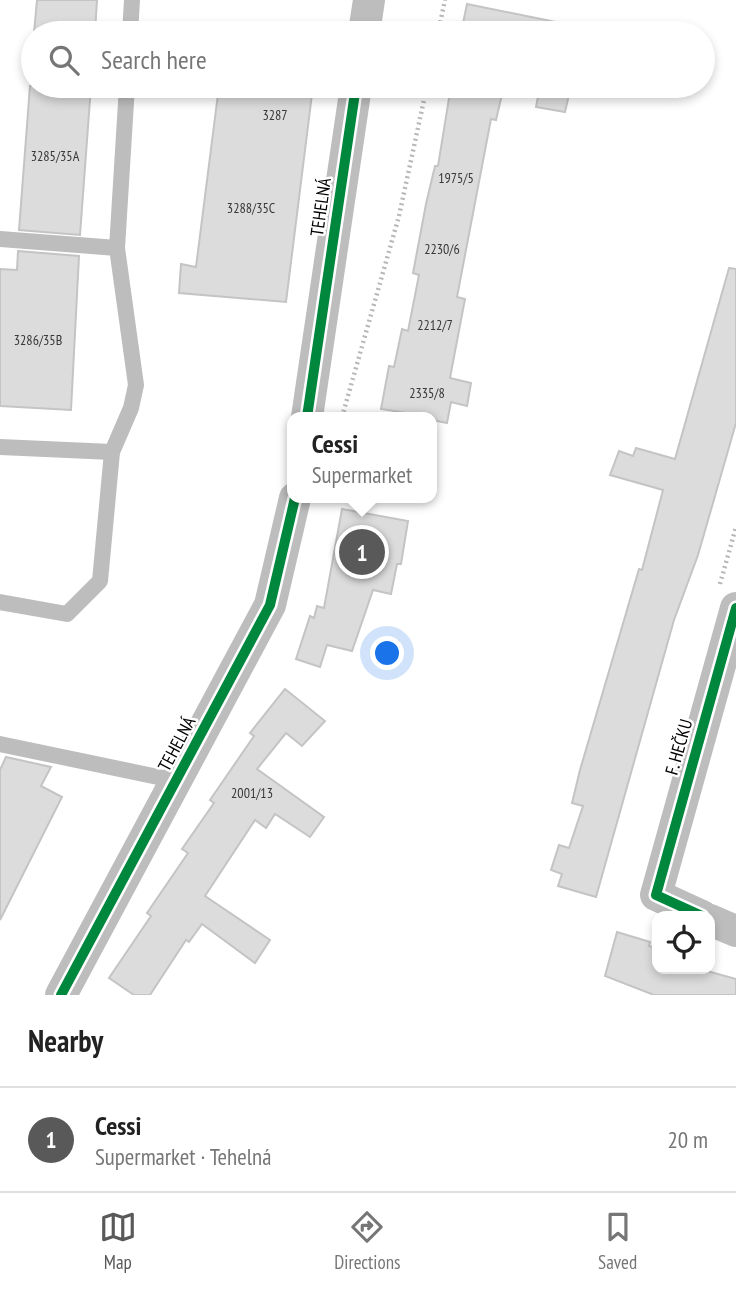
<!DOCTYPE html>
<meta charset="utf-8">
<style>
body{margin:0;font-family:"PT Sans Narrow",sans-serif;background:#f6f6f6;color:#222}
.controls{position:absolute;right:21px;bottom:21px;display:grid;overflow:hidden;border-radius:14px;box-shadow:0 4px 10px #0003}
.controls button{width:63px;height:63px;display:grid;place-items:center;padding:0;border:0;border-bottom:2px solid #e0e0e0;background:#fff;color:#222;font:35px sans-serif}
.you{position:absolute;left:388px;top:654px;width:24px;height:24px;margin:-18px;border:5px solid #fff;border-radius:50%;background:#1a73e8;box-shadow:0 0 0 10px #1a73e833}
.badge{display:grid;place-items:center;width:46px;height:46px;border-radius:50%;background:#595959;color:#fff;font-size:23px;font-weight:700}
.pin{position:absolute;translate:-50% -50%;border:4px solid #fff;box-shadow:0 2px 7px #0006}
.popup{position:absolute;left:287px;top:412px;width:150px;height:91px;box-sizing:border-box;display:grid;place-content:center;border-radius:14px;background:#fff;filter:drop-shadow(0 2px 5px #0005);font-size:23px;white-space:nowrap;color:#767676}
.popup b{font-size:26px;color:#222}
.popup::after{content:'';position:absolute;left:50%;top:100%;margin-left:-14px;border:14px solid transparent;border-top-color:#fff}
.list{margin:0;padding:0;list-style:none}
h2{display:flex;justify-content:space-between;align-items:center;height:91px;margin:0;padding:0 28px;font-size:30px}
h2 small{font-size:23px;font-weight:400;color:#767676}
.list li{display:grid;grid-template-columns:46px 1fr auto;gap:21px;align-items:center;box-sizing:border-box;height:105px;padding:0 28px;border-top:2px solid #e0e0e0}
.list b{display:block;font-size:26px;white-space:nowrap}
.list p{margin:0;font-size:23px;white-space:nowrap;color:#767676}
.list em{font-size:23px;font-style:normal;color:#767676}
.icon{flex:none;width:38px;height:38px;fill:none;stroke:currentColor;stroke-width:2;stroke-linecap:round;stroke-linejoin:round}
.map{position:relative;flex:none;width:736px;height:995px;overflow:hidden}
.search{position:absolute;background:#fff;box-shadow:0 4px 10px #0003;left:21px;right:21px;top:21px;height:77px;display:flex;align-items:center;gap:18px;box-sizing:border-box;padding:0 24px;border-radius:38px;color:#767676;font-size:26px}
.sheet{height:196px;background:#fff}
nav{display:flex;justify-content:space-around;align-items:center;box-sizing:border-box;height:98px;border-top:2px solid #e0e0e0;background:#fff;font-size:19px;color:#767676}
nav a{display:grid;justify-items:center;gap:4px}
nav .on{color:#595959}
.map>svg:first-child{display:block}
.building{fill:#dcdcdc;stroke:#c4c4c4;stroke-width:2}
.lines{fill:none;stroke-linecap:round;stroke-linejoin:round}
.path{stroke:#b8b8b8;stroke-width:4.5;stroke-dasharray:2 3.5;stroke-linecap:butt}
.service{stroke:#bdbdbd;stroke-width:16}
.minor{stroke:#bdbdbd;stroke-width:32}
.cycleway-casing{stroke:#fff;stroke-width:15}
.cycleway{stroke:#00873e;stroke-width:10}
.labels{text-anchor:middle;stroke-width:5;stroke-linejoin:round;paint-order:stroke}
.number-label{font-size:14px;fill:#373737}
.street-label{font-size:18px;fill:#000;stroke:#fff}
</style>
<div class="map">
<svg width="736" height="995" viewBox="0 0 736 995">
<rect width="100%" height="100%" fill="#fff"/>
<!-- building -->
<g class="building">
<path d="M37 0H97L95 33H34Z"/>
<path d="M467 4 556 22 554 33H461Z"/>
<path d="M30 86H91L80 235 19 230Z"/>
<path d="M219 86H313L286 302 179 293 181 264 196 267Z"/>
<path d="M451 86H504L496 120 491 119 457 297 465 299 450 378 471 383 467 406 451 402 447 423 432 420V417L381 409 389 366 394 367 402 329 408 331 419 275 413 273 426 204 435 166H438Z"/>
<path d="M540 86H571L565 112 536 107Z"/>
<path d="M18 251 79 256 71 410 0 406V269L17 270Z"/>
<path d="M729 268 736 269V423L698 555 674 620 596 897 558 886 562 874 551 870 559 845 569 848 583 806 572 803 580 770 639 569 642 570 663 490 610 475 619 451 633 456 636 448 675 459Z"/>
<path d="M342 509 408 521 401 564H397L391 594 373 590 352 651 327 645 320 667 296 659 310 616 314 618 317 606 324 608Z"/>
<path d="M285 689 325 721 302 746 286 733 257 769 324 817 310 837 275 814 266 828 255 820 205 896 270 940 255 963 202 924 189 942 186 940 150 995H134L109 978 151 916 147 913 188 853 182 849 214 803 210 800 254 736 250 733Z"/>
<path d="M6 757 51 767 41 786 62 797 0 920V770Z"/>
<path d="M617 932 650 942 649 946 657 948V969H700L736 979V995H654L605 976Z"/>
</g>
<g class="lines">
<!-- path -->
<g class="path">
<path d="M438 33 445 0"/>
<path d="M342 417 399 216 427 86"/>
<path d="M720 584 736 527"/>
</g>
<!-- service -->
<g class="service">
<path d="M130 33 132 0"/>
<path d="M0 239 117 248"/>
<path d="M0 447 112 452 131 408 136 385 117 248 127 86"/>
<path d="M0 602 67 614 100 581 112 452"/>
<path d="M0 744 177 781"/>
</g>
<!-- minor -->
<g class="minor">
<path d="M364 33 369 0"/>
<path d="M307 417 356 86"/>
<path d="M702 916 656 895 736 608"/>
<path d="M710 920 736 931"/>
<path d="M61 995 270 605 295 498"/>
</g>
<defs>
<g id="cycleway">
<path d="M307 417 356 86"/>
<path d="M702 916 656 895 736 608"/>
<path d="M61 995 270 605 295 498"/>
</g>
</defs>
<!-- cycleway casing -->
<use href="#cycleway" class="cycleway-casing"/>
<!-- cycleway -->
<use href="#cycleway" class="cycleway"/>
</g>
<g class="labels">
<!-- number labels -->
<g class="number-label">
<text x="275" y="120">3287</text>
<text x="55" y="161">3285/35A</text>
<text x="456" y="183">1975/5</text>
<text x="251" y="213">3288/35C</text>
<text x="442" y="254">2230/6</text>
<text x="435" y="330">2212/7</text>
<text x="38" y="345">3286/35B</text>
<text x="427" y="398">2335/8</text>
<text x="252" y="798">2001/13</text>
</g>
<!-- street labels -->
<g class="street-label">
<text transform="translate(321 207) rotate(-82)" y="6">TEHELNÁ</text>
<text transform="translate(177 744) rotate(-62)" y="6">TEHELNÁ</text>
<text transform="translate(679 747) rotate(-74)" y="6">F. HEČKU</text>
</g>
</g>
</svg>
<div class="controls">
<button><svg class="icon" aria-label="locate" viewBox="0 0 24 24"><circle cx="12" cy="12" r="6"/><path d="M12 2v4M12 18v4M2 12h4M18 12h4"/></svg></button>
</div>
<div class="you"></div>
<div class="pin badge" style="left:362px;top:552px">1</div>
<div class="popup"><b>Cessi</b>Supermarket</div>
<div class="search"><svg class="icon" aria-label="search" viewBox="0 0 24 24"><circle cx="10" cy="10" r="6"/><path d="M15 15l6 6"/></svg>Search here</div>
</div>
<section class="sheet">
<h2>Nearby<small></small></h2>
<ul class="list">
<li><span class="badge">1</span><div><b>Cessi</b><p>Supermarket · Tehelná</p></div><em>20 m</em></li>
</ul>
</section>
<nav>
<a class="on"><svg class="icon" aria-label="map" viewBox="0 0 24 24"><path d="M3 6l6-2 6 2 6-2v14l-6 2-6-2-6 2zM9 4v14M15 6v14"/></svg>Map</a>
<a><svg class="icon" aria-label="directions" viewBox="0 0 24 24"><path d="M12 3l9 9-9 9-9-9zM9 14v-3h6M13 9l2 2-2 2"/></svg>Directions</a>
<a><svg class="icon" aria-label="saved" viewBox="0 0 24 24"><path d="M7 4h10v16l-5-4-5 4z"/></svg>Saved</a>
</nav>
